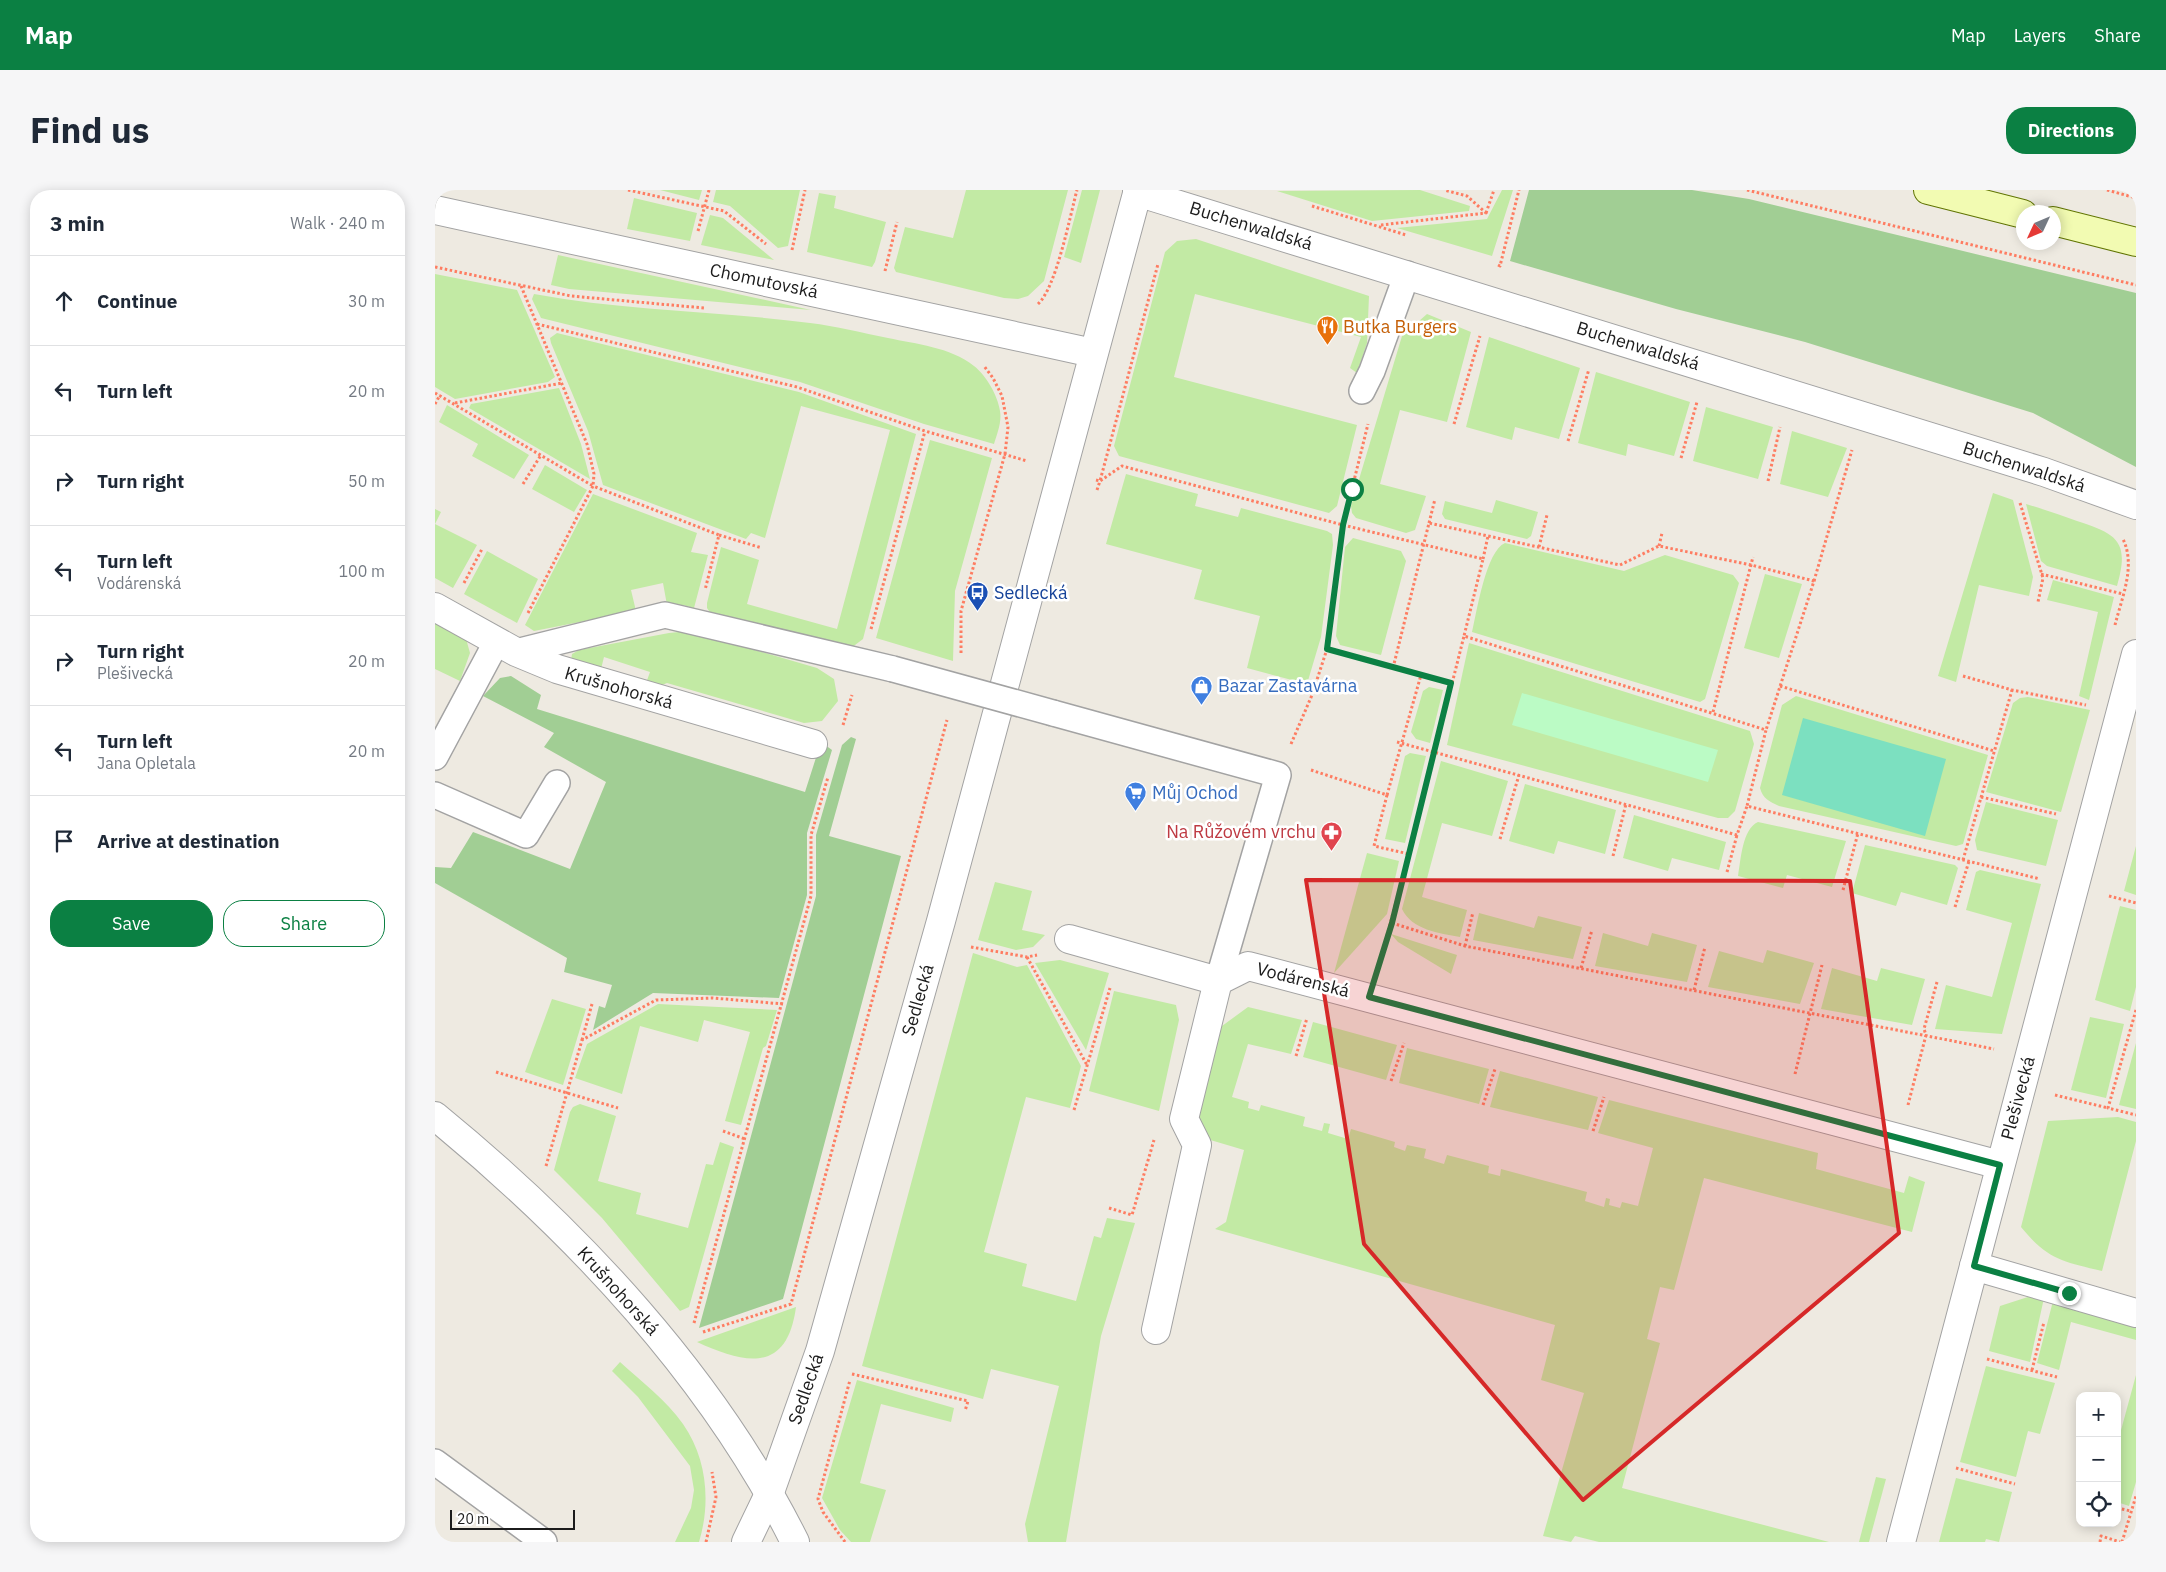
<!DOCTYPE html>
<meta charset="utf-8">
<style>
body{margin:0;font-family:"IBM Plex Sans",sans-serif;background:#f6f6f7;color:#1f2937}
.controls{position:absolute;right:15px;bottom:15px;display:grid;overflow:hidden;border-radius:10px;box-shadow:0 2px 12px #0003}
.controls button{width:45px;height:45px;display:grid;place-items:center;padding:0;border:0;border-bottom:1px solid #e0e1e3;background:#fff;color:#1f2937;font:25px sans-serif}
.compass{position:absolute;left:1581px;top:15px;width:45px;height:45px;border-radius:50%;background:#fff;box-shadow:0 2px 12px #0003;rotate:226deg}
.scale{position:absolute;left:15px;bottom:12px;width:125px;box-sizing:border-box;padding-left:5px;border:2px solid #1c1c1c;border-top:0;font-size:14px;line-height:18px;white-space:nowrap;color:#1c1c1c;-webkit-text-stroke:4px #fff;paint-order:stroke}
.stop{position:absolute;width:15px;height:15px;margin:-11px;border:4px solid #0b8043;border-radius:50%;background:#fff}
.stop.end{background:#0b8043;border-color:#fff;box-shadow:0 1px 5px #0008}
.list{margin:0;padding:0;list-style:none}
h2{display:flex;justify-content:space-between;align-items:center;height:65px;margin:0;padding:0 20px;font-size:21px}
h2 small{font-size:16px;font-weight:400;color:#747a83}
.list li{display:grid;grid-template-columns:32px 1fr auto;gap:15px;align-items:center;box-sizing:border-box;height:90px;padding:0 20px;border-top:1px solid #e0e1e3}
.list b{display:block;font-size:19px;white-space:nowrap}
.list p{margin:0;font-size:16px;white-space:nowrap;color:#747a83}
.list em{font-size:16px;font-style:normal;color:#747a83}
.actions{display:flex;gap:10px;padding:15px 20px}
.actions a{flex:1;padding:11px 0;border:1px solid #0b8043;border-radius:20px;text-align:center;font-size:18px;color:#0b8043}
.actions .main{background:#0b8043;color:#fff}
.icon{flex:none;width:28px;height:28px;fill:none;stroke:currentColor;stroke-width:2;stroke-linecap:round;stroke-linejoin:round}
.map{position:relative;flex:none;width:1701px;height:1352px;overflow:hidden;border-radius:20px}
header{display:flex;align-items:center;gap:30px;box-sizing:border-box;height:70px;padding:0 25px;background:#0b8043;color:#fff}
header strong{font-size:24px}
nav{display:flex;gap:28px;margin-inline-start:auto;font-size:18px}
.intro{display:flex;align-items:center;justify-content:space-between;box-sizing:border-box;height:120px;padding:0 30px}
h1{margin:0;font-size:35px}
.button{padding:12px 22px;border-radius:20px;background:#0b8043;color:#fff;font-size:18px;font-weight:700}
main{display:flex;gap:30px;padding:0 30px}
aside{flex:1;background:#fff;border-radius:20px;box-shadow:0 2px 12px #0003}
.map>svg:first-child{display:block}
.grass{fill:#c2eaa4}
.forest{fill:#a1ce94}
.park{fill:#bbfbc5}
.pitch{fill:#7ce0c0}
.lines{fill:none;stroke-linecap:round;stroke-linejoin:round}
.lane-casing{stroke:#a3a3a3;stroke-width:28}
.street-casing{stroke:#a3a3a3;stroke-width:30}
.secondary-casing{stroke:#607402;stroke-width:30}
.path{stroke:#fe7d62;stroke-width:3;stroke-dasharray:2.5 2.5;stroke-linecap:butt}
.lane{stroke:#fff;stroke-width:25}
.street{stroke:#fff;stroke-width:28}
.secondary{stroke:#f2fbb2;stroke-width:28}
.lane-bridge-casing{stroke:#a3a3a3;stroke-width:28;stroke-linecap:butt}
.lane-bridge{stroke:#fff;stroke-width:25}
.route{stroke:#0b8043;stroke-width:6}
.marked{fill:#d62828;fill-opacity:0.2;stroke:#d62828;stroke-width:4;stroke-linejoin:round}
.labels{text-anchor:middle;stroke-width:5;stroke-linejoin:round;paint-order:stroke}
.street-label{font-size:18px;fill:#1c1c1c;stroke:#fff}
.food-label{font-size:18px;fill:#c56008;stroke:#fff;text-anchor:start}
.transit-label{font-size:18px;fill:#164399;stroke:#fff;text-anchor:start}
.shop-label{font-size:18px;fill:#366cbe;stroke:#fff;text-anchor:start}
.health-label{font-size:18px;fill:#be3a42;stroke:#fff;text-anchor:end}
</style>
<header>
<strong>Map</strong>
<nav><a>Map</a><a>Layers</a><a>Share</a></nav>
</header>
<div class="intro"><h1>Find us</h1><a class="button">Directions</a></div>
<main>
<aside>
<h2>3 min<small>Walk · 240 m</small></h2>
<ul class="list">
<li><svg class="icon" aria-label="ahead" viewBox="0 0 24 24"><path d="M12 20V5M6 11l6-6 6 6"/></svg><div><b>Continue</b></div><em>30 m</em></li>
<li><svg class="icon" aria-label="left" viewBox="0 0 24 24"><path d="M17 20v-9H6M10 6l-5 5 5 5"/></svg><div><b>Turn left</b></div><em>20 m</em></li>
<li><svg class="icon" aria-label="right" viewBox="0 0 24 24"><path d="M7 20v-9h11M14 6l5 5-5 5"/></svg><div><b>Turn right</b></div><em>50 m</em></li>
<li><svg class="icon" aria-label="left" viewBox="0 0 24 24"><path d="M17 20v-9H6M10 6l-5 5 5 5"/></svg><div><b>Turn left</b><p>Vodárenská</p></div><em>100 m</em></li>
<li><svg class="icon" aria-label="right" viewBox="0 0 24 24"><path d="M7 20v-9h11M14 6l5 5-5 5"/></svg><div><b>Turn right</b><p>Plešivecká</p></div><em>20 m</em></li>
<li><svg class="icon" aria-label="left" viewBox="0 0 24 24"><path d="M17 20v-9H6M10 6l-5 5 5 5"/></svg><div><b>Turn left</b><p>Jana Opletala</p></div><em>20 m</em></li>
<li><svg class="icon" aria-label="arrive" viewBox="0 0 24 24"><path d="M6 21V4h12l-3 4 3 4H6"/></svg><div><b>Arrive at destination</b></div></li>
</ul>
<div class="actions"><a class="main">Save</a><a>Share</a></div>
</aside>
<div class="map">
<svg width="1701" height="1352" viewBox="0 0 1701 1352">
<rect width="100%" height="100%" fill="#eeeae1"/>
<!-- grass -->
<g class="grass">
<path d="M225 0H267L264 10Z"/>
<path d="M281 0H365L353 56 343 58 295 16 278 12Z"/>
<path d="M531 0H633L609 91 593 106 583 109 569 108 461 82 459 78 470 37 518 48Z"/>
<path d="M647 0H665L646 73 629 67Z"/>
<path d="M985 0 1035 16 1034 21 937 31 842 1Z"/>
<path d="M1067 0H1078L1057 66 962 38 1052 29Z"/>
<path d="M384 3 401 6 399 18 451 32 440 72 437 77 372 62Z"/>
<path d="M199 8 262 23 255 51 192 39Z"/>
<path d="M275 25 288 28 339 70 266 55Z"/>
<path d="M761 49 934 106 932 153 922 183 915 178 926 147 760 104 739 187 922 235 902 316 894 323 684 266 679 256 730 62 742 51Z"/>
<path d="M123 65 376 120 134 99 116 95Z"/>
<path d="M0 84 82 100 120 187 113 192 20 209 0 197Z"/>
<path d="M99 104C190 121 283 121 375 133 401 136 427 143 453 148 481 154 515 157 539 176 551 185 563 206 565 221 567 232 562 244 559 254L489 234 365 192 106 128 97 109Z"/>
<path d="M992 124 1036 142 1012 232 965 220 945 294 991 306 980 340 971 343 921 328 917 323 916 316 967 146Z"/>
<path d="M122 143 364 202 481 244 428 449 412 461 276 424 272 418V413L286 357 324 370 312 414 402 439 455 240 366 216 330 348 316 343 311 349 168 295 153 241 116 153 115 148Z"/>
<path d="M1054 147 1145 178 1124 249 1080 237 1077 250 1031 237Z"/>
<path d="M1161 182 1255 212 1239 266 1193 254 1191 266 1143 253Z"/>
<path d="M124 198 146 254 155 289 34 218 36 214Z"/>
<path d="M12 215 94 265 79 289 37 266 43 254 4 232Z"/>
<path d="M1271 217 1338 237 1323 289 1258 271Z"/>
<path d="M1357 241 1412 258 1393 307 1345 294Z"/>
<path d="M495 250 557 268 520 401 518 471 441 448Z"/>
<path d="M110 275 152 300 139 322 97 299Z"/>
<path d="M691 284 763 304 760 316 803 327 806 318 892 341 897 344 898 355 886 447 872 494 812 478 825 426 759 409 767 380 671 354Z"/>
<path d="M1558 303 1578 310 1598 387 1594 406 1544 395 1521 492 1503 486Z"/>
<path d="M158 304 262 343 256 362 273 365 259 418 248 415H232L228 393 196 400 201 421 99 441 90 435Z"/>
<path d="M1061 310 1103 322 1096 346 1092 349 1010 329 1007 324 1010 311 1057 323Z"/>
<path d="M1591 314C1608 319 1625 325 1642 331 1682 344 1695 351 1682 396L1612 376 1606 371Z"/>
<path d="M0 319 6 322 0 334 42 355 18 398 0 388Z"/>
<path d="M918 348 966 361 971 371 946 465 905 455 901 446 910 357Z"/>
<path d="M1070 353 1189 381 1230 365 1298 385 1304 393 1270 509 1265 512 1037 442C1042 421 1051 361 1070 353Z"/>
<path d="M52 361 103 389 82 433 29 404Z"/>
<path d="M1330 384 1367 394 1344 468 1309 458Z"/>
<path d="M1618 390 1679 407 1654 510 1644 506 1663 422 1612 410Z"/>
<path d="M0 429 30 445 35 463 25 491 0 479Z"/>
<path d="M254 441 382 478 399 489 403 511 387 531 369 533 232 493 220 498 210 496 215 482 169 467 165 483 136 471 137 464 144 460 234 443Z"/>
<path d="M1034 453 1315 541 1319 554 1300 621 1293 628H1283L1012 555Z"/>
<path d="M994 497 1008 500 995 553 981 549 976 542 988 501Z"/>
<path d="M1361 506 1553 565 1528 654 1521 656 1344 616C1334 611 1328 609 1325 598L1347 515Z"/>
<path d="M1593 507 1655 520 1626 622 1551 602 1578 513 1585 508Z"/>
<path d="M975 563 991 566 970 653 950 649 970 566Z"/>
<path d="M1006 571 1073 591 1057 646 1007 633 987 707 1032 720 1025 747C1004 743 977 740 967 719Z"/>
<path d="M1090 594 1181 620 1170 664 1123 651 1119 664 1074 651Z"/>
<path d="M1551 612 1623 630 1611 676 1542 660 1540 650Z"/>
<path d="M1199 625 1291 652 1284 680 1237 668 1233 681 1188 668Z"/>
<path d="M1323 632 1411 651 1397 697 1352 685 1348 698 1303 686C1306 670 1307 639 1323 632Z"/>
<path d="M1430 655 1520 675 1523 678 1512 715 1466 702 1461 716 1417 703Z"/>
<path d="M1701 656V705L1689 701Z"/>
<path d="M932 663 964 671 952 724 899 783Z"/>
<path d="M1545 680 1606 694 1567 844 1500 839 1511 795 1557 807 1577 733 1531 720 1541 682Z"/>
<path d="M560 692 597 701 587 740 610 745 598 757 581 760 543 750Z"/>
<path d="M1685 716 1701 720V797L1695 821 1660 810Z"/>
<path d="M1044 723 1099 738 1103 726 1147 737 1138 769 1038 750Z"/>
<path d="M1168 743 1213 756 1217 743 1262 755 1252 792 1160 776Z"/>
<path d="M956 744 1022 765 1016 784 963 752Z"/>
<path d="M1332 760 1379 773 1365 814 1273 797 1284 761 1328 773Z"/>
<path d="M538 763 582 777 592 775 646 876 635 918 591 907 549 1062 592 1074 587 1096 641 1111 659 1046 666 1048 672 1028 700 1033 666 1146 631 1352H593L590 1334 624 1196 556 1179 548 1209 427 1176Z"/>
<path d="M625 770 674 783 651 860 600 773Z"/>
<path d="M1397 778 1442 791 1446 778 1490 789 1477 835 1386 819Z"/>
<path d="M679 801 741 815 744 830 724 921 654 901Z"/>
<path d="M117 809 151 819 128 895 90 882Z"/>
<path d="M223 814 342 820 331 856 328 858 306 935 290 931 315 842 269 830 263 852 205 836 187 904 140 888 152 854Z"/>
<path d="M813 817 867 830 856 864 813 854 797 907 814 912 813 918 824 921 826 915 870 927 868 936 887 941 889 933 895 934 893 943 913 949 916 939 960 952 959 957 970 961 972 955 991 959 989 968 1009 974 1012 965 1054 976 1053 983 1065 986 1066 979 1152 1002 1150 1011 1169 1017 1171 1008 1175 1009 1174 1015 1185 1018 1187 1012 1203 1016 1218 958 1163 943 1174 910 1383 963 1381 979 1469 1003 1474 986 1490 992 1477 1042 1269 988 1239 1100 1225 1097 1212 1149 1225 1153 1187 1298 1394 1352H1164L1140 1346 1136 1352 1108 1346 1149 1203 1106 1190 1120 1135 780 1039 791 1032 809 960 772 949 759 925 787 836Z"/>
<path d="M1655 827 1689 834 1671 908 1636 900Z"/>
<path d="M878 832 962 855 951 890 868 867Z"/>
<path d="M1701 853V919L1684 915Z"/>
<path d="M972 858 1054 879 1044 914 964 893Z"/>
<path d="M1065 881 1163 907 1153 940 1055 917Z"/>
<path d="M145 914 181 926 163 991 206 1003 201 1024 253 1038 271 974 278 975 285 952 299 957 254 1117 245 1121 167 1028 119 980 135 922 138 917Z"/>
<path d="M1683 927 1701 932V951L1667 1081C1627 1071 1613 1070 1586 1037L1613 931Z"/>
<path d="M1596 1106 1609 1108 1595 1172 1554 1161 1565 1116Z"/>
<path d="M1618 1111 1701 1134V1150L1636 1132 1624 1180 1602 1173Z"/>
<path d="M361 1117C352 1184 310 1174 262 1152Z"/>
<path d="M185 1172C206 1191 232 1211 248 1234 272 1268 276 1313 264 1352H240L256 1318 259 1300 255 1276 203 1207 177 1181Z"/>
<path d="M1551 1176 1620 1193 1605 1244 1593 1241 1581 1287 1525 1272Z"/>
<path d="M1701 1185V1292L1694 1316 1682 1312V1255Z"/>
<path d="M422 1190 519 1218 516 1232 446 1214 425 1293 451 1300 435 1352H416L405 1340 387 1308Z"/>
<path d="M1441 1287 1451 1289 1434 1352H1424Z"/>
<path d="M1521 1288 1577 1302 1564 1352 1551 1349 1550 1352H1504Z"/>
</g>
<!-- forest -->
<g class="forest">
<path d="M1094 0H1257L1314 9 1701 103V277L1598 223 1370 152 1241 119 1075 71Z"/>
<path d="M76 486 106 505 102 519 370 602 386 552 397 560 372 643V705L344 808 218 803 158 840 164 816 170 818 177 795 129 782 132 768 0 693V677L16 678 38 642 135 679 171 592 109 557 119 543 48 506 65 488Z"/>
<path d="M416 547 421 549 394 646 466 666 348 1109 264 1138 381 706V645L407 555Z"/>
</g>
<!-- park -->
<path class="park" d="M1087 503 1283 560 1273 592 1077 535Z"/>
<!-- pitch -->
<path class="pitch" d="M1368 528 1511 569 1490 646 1347 605Z"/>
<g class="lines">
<defs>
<g id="lane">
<path d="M927 201 937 181 972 84"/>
<path d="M81 462 230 425 458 479"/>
<path d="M618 523 843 585 783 791"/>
<path d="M0 567 62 451"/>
<path d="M0 605 91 645 122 593"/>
<path d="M0 1272 109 1352"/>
</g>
<g id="street">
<path d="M702 2 1609 282 1701 315"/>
<path d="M0 20 658 163"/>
<path d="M0 417 81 462 122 479 378 554"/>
<path d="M634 749 783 791"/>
<path d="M0 926C142 1042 278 1187 360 1352"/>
<path d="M1539 1076 1701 1123"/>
<path d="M721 1140 762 955 749 929 783 791 813 776 1565 975"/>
<path d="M311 1352 335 1302 385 1161 506 731 703 0"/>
<path d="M1466 1352 1701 464"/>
</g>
<g id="secondary">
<path d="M1493 0 1588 24"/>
<path d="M1618 31 1701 52"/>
</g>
</defs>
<!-- lane casing -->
<use href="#lane" class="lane-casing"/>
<!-- street casing -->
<use href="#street" class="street-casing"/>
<!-- secondary casing -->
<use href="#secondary" class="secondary-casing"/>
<!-- path -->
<g class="path">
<path d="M193 0 289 21 331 54"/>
<path d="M1312 0 1701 95"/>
<path d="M1672 0 1701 8"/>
<path d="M877 16 971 45"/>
<path d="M1051 23 1059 0"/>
<path d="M946 35 1051 23 1032 6 1009 0"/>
<path d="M263 41 274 0"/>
<path d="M357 60 370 0"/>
<path d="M1063 75 1065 76 1084 0"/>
<path d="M0 77 136 106 269 118"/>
<path d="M450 81 462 32"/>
<path d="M603 114C621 98 635 26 642 0"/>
<path d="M102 134 362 197 490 241 592 271"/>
<path d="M0 203 158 296 159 284 152 254 86 96"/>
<path d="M20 213 127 193"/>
<path d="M0 214 5 205"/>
<path d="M1019 234 1045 146"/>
<path d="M1133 251 1154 179"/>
<path d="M1246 268 1262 212"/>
<path d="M661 290 665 291 723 74"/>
<path d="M1333 291 1345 237"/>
<path d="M88 294 106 265"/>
<path d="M662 300 665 291 687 276 908 335 1048 369 1029 446"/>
<path d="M1585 313 1608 388 1603 412"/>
<path d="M994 333 1000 309"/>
<path d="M284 345 327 358"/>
<path d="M1224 356 1227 343"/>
<path d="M1104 357 1112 325"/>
<path d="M1048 369 1053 346"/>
<path d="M1606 384 1688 404"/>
<path d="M1379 391 1417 260"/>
<path d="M29 393 47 359"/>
<path d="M93 423 158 296 284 345 270 400"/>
<path d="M1680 435C1687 407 1701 376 1688 349"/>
<path d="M436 439 490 241"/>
<path d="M892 459 1016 493"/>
<path d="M526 463V421L570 264 573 237 567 206 558 188 549 176"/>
<path d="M958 478 994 333 1185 375 1224 356 1316 375 1379 391 1331 540"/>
<path d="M1528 486 1577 500 1651 515"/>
<path d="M1345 496 1559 561"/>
<path d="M1278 522 1318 367"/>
<path d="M408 535 417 505"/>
<path d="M962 552 1302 645 1312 616"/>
<path d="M856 554 877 505 892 459 908 335 933 234"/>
<path d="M876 580 952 605 939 656 974 664 1029 446 1331 540 1312 616 1605 689"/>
<path d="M952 605 986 485"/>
<path d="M1546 607 1621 624"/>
<path d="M1065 649 1084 585"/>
<path d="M1178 666 1191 614"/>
<path d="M1528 670 1577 500"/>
<path d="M1292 682 1302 645"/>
<path d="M1408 700 1423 643"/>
<path d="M1674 706 1701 713"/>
<path d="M1520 717 1534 671"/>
<path d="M957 733 1030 756 1559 859"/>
<path d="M1030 756 1038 722"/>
<path d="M536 757 592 767 602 765"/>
<path d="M592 767 652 875"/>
<path d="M944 775 974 664"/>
<path d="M1146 778 1157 740"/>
<path d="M1259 800 1270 757"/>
<path d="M1701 820 1673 918 1701 925"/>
<path d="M147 850 157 814"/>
<path d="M861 866 872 828"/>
<path d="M61 882 183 918"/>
<path d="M1360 884 1387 775"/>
<path d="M956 891 969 853"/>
<path d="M1620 905 1673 918"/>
<path d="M1048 915 1060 879"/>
<path d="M1473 915 1491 845 1489 839 1502 792"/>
<path d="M639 920 675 798"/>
<path d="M288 941 310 949"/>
<path d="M1158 941 1169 907"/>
<path d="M111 976 147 850 221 810 278 808 348 814"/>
<path d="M674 1018 697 1025 719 950"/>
<path d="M259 1133 376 706V645L393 587"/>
<path d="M268 1142 356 1114 512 530"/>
<path d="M1552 1169 1622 1187"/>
<path d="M1597 1180 1609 1132"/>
<path d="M417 1184 533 1211 530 1221"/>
<path d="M1521 1278 1580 1294"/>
<path d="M1682 1318 1696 1321"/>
<path d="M271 1352 281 1307 277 1282"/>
<path d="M410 1352 388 1322 383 1309 415 1190"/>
<path d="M1665 1352 1666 1346 1685 1352"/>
<path d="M1687 1352 1701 1306"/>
</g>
<!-- lane -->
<use href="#lane" class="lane"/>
<!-- street -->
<use href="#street" class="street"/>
<!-- secondary -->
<use href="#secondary" class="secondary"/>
<defs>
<path id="lane-bridge" d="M458 479 618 523"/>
</defs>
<!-- lane-bridge casing -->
<use href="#lane-bridge" class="lane-bridge-casing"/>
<!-- lane-bridge -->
<use href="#lane-bridge" class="lane-bridge"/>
</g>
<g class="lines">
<!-- route -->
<path class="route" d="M917 299 908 335 892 459 1016 493 957 733 934 807 1565 975 1539 1076 1634 1103"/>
</g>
<!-- marked area -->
<path class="marked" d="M871 690 1415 691 1464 1043 1148 1310 929 1054Z"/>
<!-- icons -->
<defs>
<symbol id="restaurant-pin" viewBox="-11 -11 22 30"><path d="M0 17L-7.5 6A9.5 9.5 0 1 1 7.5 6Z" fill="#e8710a" stroke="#fff"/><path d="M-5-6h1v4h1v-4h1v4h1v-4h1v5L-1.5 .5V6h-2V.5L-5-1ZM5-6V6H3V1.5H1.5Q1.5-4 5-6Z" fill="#fff"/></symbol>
<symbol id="bus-pin" viewBox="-11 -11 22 30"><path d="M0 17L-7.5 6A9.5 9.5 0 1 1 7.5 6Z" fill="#1a4fb4" stroke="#fff"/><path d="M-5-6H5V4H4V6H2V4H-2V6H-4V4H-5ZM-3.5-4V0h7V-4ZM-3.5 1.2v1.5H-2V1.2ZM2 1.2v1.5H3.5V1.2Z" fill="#fff"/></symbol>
<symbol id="shop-pin" viewBox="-11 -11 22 30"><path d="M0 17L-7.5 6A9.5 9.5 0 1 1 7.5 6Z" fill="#3f7fe0" stroke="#fff"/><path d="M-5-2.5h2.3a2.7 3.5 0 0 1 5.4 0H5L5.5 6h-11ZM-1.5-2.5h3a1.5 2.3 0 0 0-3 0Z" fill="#fff"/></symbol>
<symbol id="supermarket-pin" viewBox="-11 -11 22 30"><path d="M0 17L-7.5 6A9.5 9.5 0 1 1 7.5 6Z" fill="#3f7fe0" stroke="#fff"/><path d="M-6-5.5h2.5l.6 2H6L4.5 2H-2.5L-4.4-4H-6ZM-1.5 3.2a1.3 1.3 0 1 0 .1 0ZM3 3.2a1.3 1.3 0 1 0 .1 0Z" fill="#fff"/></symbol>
<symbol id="pharmacy-pin" viewBox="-11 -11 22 30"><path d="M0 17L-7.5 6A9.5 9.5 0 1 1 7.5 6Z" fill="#e0444e" stroke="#fff"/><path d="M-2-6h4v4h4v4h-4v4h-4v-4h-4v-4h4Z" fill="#fff"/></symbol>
</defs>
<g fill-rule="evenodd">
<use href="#restaurant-pin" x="880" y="124" width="25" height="34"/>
<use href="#bus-pin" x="530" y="390" width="25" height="34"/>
<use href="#shop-pin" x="754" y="484" width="25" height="34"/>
<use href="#supermarket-pin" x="688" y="590" width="25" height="34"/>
<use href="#pharmacy-pin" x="884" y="630" width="25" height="34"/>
</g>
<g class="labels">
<!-- street labels -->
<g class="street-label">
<text transform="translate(816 36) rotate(17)" y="6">Buchenwaldská</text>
<text transform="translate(329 91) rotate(12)" y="6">Chomutovská</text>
<text transform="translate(1203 156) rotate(17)" y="6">Buchenwaldská</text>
<text transform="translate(1589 277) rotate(18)" y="6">Buchenwaldská</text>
<text transform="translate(184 498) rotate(16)" y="6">Krušnohorská</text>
<text transform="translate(868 790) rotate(14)" y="6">Vodárenská</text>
<text transform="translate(483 810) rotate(-74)" y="6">Sedlecká</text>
<text transform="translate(1583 908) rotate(-75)" y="6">Plešivecká</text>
<text transform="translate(183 1101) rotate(48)" y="6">Krušnohorská</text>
<text transform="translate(371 1199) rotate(-71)" y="6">Sedlecká</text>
</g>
<!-- food labels -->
<g class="food-label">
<text x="908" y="143">Butka Burgers</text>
</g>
<!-- transit labels -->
<g class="transit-label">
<text x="559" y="409">Sedlecká</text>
</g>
<!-- shop labels -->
<g class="shop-label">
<text x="783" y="502">Bazar Zastavárna</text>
<text x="717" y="609">Můj Ochod</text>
</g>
<!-- health labels -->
<g class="health-label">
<text x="881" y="648">Na Růžovém vrchu</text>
</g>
</g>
</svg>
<div class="controls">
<button>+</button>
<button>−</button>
<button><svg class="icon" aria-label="locate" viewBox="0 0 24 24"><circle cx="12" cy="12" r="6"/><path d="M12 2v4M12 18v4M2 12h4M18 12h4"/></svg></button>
</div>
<svg class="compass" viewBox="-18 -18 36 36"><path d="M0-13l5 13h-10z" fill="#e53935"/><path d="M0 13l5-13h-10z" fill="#747a83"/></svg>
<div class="scale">20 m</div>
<div class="stop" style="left:917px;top:299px"></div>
<div class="stop end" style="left:1634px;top:1103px"></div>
</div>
</main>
